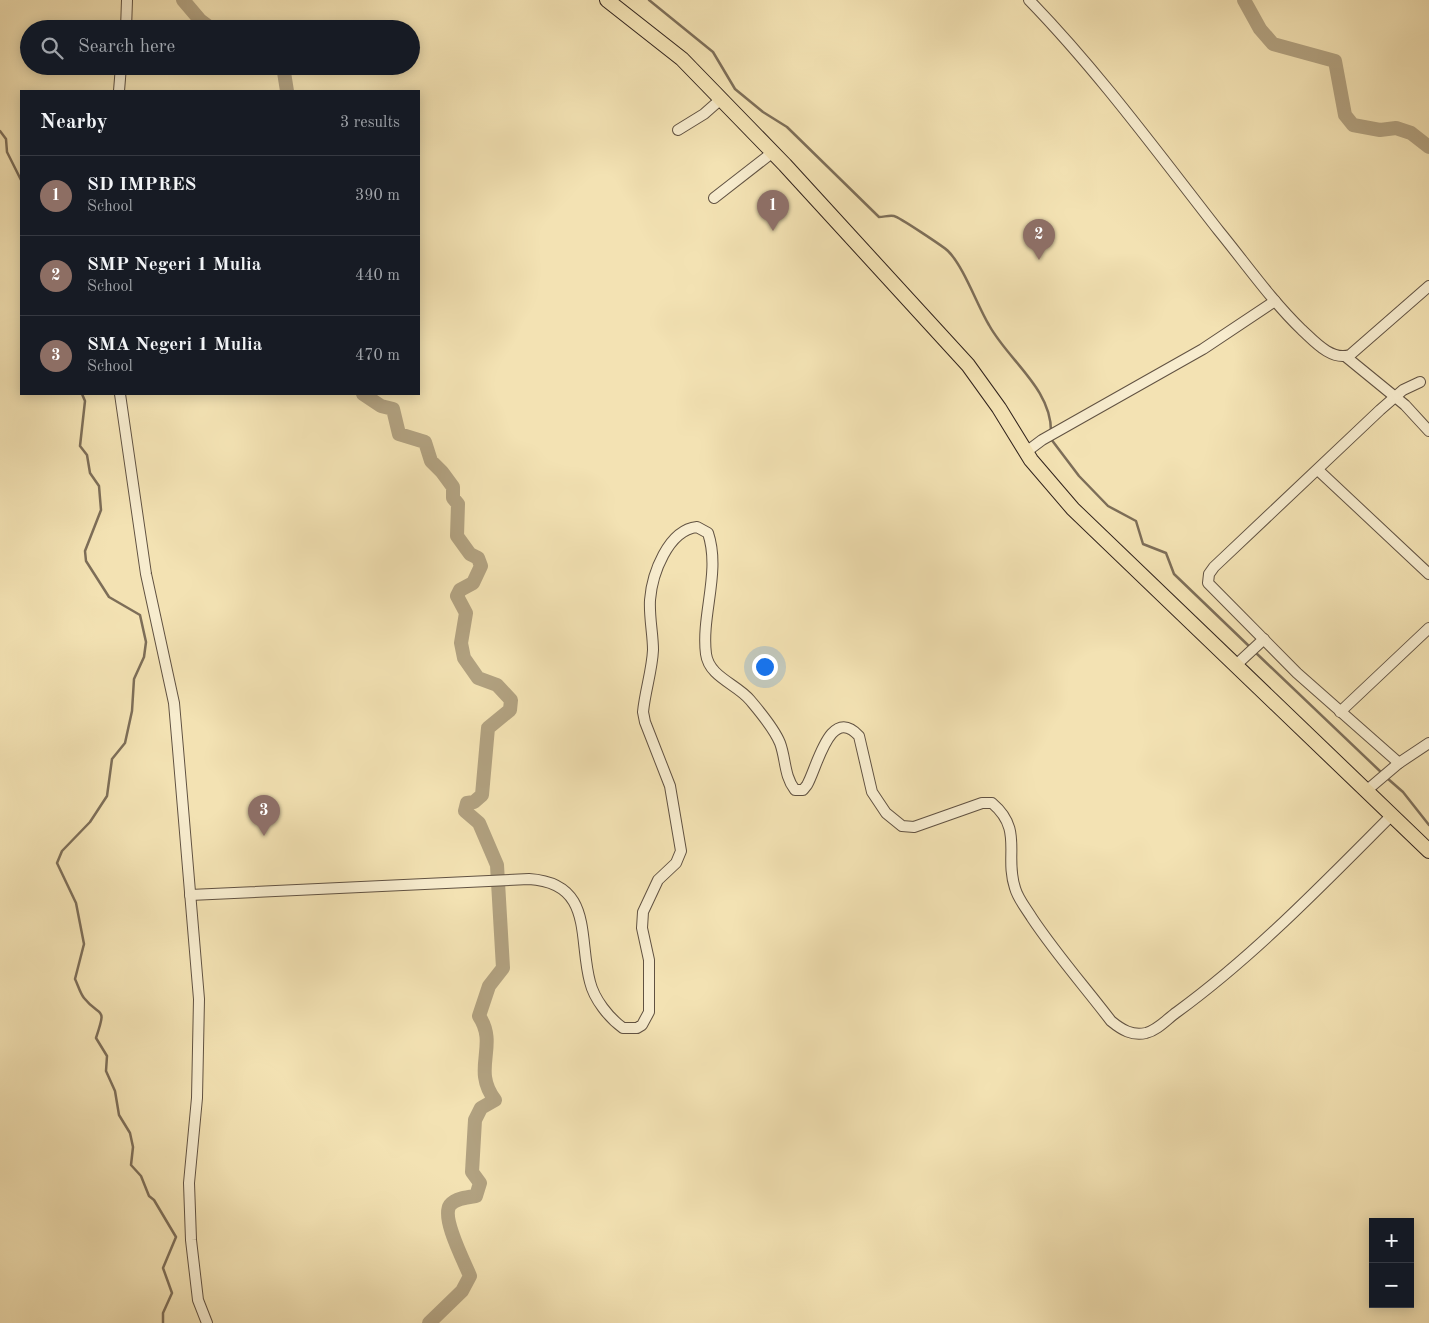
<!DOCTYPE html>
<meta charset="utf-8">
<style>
body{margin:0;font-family:"Old Standard TT",serif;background:#20242c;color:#f1f3f6}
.controls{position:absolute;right:15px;bottom:15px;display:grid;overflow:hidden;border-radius:0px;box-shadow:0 2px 12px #0003}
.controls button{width:45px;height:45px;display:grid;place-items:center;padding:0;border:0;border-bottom:1px solid #363941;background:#171b24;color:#f1f3f6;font:25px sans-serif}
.you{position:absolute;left:764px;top:666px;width:18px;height:18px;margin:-12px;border:4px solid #fff;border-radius:50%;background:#1a73e8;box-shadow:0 0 0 8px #1a73e833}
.badge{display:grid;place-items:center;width:32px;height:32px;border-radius:50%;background:#1a73e8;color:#fff;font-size:16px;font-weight:700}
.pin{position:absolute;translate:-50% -41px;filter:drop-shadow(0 1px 2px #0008)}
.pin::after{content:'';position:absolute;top:26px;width:18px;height:15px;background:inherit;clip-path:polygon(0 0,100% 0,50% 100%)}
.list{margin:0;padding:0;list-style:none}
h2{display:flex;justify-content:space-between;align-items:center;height:65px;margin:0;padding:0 20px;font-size:21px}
h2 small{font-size:16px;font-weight:400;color:#9ea1a6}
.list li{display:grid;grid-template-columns:32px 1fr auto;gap:15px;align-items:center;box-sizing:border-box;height:80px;padding:0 20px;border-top:1px solid #363941}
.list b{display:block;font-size:19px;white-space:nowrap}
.list p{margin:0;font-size:16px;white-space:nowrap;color:#9ea1a6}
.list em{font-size:16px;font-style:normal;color:#9ea1a6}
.icon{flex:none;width:28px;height:28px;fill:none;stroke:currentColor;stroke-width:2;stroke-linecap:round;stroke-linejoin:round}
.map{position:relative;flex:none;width:1429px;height:1323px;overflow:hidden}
.search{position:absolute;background:#171b24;box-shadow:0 2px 12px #0003;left:20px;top:20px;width:400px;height:55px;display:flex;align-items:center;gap:12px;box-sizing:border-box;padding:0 18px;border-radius:28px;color:#9ea1a6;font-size:19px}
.panel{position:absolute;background:#171b24;box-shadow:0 2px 12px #0003;left:20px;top:90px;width:400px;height:305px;border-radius:0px}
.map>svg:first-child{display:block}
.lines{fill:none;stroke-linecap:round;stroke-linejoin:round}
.stream{stroke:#7d6e58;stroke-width:2.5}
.river{stroke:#b1a180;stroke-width:14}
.minor-casing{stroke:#615242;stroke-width:12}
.highway-casing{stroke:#30221c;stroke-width:16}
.minor{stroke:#f7ecce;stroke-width:10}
.highway{stroke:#f3e2b3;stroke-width:14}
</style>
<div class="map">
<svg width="1429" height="1323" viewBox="0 0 1429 1323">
<rect width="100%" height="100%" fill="#f3e2b3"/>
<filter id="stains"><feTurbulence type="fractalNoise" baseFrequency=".004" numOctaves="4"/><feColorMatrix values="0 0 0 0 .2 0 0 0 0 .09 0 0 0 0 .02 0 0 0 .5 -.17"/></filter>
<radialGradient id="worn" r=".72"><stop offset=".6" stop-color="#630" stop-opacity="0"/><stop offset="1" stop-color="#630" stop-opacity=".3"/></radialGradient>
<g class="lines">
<!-- stream -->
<g class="stream">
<path d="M649 0 713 52 735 89 763 112 787 127 879 217C884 217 889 215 894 216 899 217 944 247 948 251 964 267 977 305 989 325 1008 360 1051 388 1051 431"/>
<path d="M0 131 6 139 7 152 21 180"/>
<path d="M82 394 85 401 80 446 87 455 90 473 99 486 101 510 85 551 86 561 109 597 140 615 146 642 144 657 134 679 132 711 125 743 112 759 107 796 90 822 62 851 57 863 76 903 84 944 75 979C78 985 80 993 84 998 101 1019 107 1005 96 1038L107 1056 106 1071 115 1091 119 1115 130 1133 133 1147 131 1165 141 1176 149 1196 154 1200 176 1237 163 1268 172 1293 163 1313V1323"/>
<path d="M1051 439 1079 476 1108 506 1136 521 1143 544 1166 553 1174 574 1251 648"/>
<path d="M1255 652 1383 774"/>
<path d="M1387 778 1403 792 1429 825"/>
</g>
<!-- river -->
<g class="river">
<path d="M183 0 200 20 212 29"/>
<path d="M1244 0 1260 29 1273 44 1335 61 1345 115 1353 125 1380 130 1396 128 1411 133 1429 147"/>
<path d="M283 66 287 91"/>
<path d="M363 394 381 406 393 409 399 434 425 442 431 461 442 472 453 487V498L458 504 457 536 470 554 478 558 481 566 473 583 460 590 457 596 466 613 461 643 464 658 478 678 497 685 511 700 510 710 488 728 482 795 474 802 467 803 465 811 479 823 497 865 503 968 489 986 479 1016C499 1046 471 1069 495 1100L481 1108 475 1120 472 1172 480 1183 476 1196C468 1197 456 1198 450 1205 441 1218 464 1261 470 1276L462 1291 429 1323"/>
</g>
<defs>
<g id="minor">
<path d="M1029 0C1098 71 1158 153 1219 231 1246 264 1271 300 1302 330 1314 341 1331 361 1350 355L1429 286"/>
<path d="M126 29 127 0"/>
<path d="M119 91 121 66"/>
<path d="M678 130 704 114 721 99"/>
<path d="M714 198 773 152"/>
<path d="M1345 356 1405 405 1429 431"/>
<path d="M120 394 146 574 174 703 178 749 199 999 197 1098 189 1183 191 1240 198 1300 207 1323"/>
<path d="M1026 452 1042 440 1203 349 1275 301"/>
<path d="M1318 470 1429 574"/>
<path d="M1236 665 1264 639"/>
<path d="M1340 712 1429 628"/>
<path d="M1399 763 1297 673 1208 583 1209 574 1214 567 1380 410 1403 390 1420 382"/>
<path d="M1366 791 1399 763 1429 743"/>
<path d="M190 895 529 879C594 883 578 938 590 982 594 999 609 1018 623 1028H637L642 1025 649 1012V960L642 928 643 912 658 880 676 863 681 851 670 786 645 722 643 712C645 691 652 671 653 650 653 634 649 617 650 600 652 574 668 530 697 527L708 533C721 572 701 615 706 654 709 677 737 684 750 700 760 712 774 728 780 743 786 759 784 776 795 790H803L807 785C817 768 830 704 859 736L872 792 886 813 902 826 914 827 982 803H992C1024 830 1004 855 1015 888 1018 899 1026 908 1032 918 1056 954 1085 987 1111 1021 1122 1030 1132 1036 1146 1033 1158 1030 1167 1019 1177 1012 1255 955 1323 884 1391 816"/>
</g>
<path id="highway" d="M607 0 682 59 785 165 968 365 999 408 1031 460 1073 509 1429 851"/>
</defs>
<!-- minor casing -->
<use href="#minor" class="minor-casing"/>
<!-- highway casing -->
<use href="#highway" class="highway-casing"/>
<!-- minor -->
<use href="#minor" class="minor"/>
<!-- highway -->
<use href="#highway" class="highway"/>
</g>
<rect width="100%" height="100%" filter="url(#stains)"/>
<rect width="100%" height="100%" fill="url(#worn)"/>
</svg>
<div class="controls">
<button>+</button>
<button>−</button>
</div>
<div class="you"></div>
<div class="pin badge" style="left:773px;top:231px;background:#8d6e63">1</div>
<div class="pin badge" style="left:1039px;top:260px;background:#8d6e63">2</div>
<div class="pin badge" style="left:264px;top:836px;background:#8d6e63">3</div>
<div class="search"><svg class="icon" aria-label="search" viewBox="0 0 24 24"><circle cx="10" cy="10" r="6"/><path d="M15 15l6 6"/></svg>Search here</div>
<section class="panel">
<h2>Nearby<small>3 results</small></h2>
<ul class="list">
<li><span class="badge" style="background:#8d6e63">1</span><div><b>SD IMPRES</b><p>School</p></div><em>390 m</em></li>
<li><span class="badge" style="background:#8d6e63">2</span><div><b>SMP Negeri 1 Mulia</b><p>School</p></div><em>440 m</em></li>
<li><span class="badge" style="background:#8d6e63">3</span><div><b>SMA Negeri 1 Mulia</b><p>School</p></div><em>470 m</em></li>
</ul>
</section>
</div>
